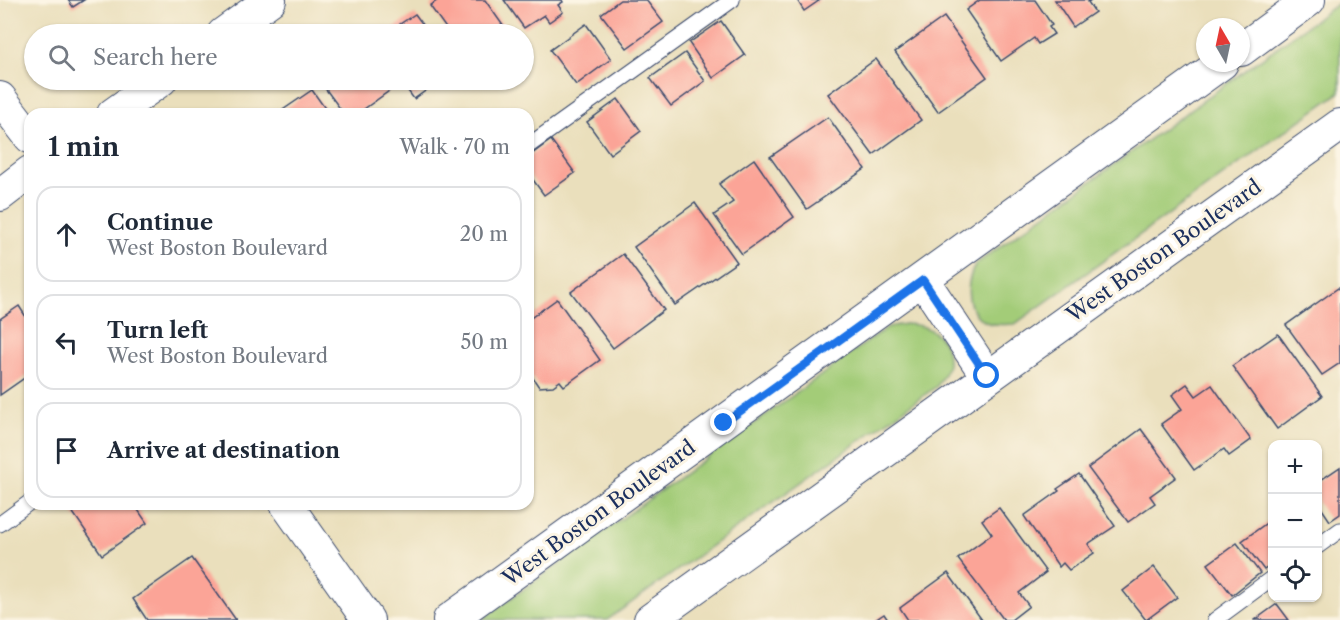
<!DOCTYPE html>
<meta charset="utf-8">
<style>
body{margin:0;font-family:"Libre Caslon Text",serif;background:#f6f6f7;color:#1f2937}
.controls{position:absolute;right:18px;bottom:18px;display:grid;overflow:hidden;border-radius:12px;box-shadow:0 2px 4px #0004}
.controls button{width:54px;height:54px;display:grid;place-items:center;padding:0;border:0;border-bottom:2px solid #e0e1e3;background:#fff;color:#1f2937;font:30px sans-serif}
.compass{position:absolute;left:1196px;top:18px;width:54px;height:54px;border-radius:50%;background:#fff;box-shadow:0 2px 4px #0004;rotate:351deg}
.stop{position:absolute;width:18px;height:18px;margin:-14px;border:4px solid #1a73e8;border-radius:50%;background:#fff}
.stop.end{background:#1a73e8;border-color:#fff;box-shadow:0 2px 6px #0008}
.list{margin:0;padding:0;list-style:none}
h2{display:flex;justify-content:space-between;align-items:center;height:78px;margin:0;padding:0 24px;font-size:26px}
h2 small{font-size:20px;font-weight:400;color:#747a83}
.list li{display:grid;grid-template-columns:39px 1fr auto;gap:18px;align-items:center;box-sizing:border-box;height:96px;margin:0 12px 12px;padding:0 12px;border:2px solid #e0e1e3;border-radius:18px}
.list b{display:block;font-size:22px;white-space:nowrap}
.list p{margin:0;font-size:20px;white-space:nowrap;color:#747a83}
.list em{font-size:20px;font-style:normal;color:#747a83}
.icon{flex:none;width:33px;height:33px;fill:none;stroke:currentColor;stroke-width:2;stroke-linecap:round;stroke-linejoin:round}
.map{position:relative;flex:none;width:1340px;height:620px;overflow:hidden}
.search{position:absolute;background:#fff;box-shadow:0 2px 4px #0004;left:24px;top:24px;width:510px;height:66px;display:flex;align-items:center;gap:15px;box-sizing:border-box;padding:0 21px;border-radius:33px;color:#747a83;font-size:22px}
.panel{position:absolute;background:#fff;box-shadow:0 2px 4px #0004;left:24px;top:108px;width:510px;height:402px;border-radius:18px}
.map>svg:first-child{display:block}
.green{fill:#a3cc78;stroke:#5f7e6b;stroke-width:1.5}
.building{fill:#fba497}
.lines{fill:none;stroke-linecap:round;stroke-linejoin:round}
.lane-casing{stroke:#3a496c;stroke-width:17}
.street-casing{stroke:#3a496c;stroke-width:34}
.lane{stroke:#fff;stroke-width:15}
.street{stroke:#fff;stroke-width:32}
.route{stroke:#1a73e8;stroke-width:8}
.labels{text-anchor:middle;stroke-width:6;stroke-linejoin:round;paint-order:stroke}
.street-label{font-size:21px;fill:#1b2f5e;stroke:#fcf5e5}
</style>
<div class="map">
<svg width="1340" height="620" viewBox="0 0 1340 620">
<rect width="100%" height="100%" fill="#fcf5e5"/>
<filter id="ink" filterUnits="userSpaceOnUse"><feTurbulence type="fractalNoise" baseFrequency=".0167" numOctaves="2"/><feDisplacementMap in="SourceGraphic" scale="12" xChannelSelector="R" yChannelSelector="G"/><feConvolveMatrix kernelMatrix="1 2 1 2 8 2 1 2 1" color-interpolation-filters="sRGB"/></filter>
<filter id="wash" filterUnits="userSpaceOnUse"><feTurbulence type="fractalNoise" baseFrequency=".008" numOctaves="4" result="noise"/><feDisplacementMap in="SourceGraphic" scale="24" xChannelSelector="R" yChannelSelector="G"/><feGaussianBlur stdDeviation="1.35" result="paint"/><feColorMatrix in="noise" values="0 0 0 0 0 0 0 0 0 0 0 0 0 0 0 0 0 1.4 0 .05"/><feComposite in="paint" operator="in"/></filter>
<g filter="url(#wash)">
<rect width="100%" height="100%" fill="#eadfbc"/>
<!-- green -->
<g class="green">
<path d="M1340 2V92L1015 324C1007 324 993 326 986 322 964 311 965 282 976 264Z"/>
<path d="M905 324C929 324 950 337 948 364 947 371 940 380 937 386L607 620H481L888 327Z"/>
</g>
<g id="blocks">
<!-- building -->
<g class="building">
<path d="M68 0H84L73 7Z"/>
<path d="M438 0H485L504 27 493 34H450L430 6Z"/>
<path d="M504 0H562L563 2 558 5 563 12 549 22 544 15 524 28Z"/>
<path d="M620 0H646L663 22 627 48 601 14Z"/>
<path d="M797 0H820L804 11Z"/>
<path d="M980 0H1035L1052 25 1049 27 1054 34 1038 44 1034 38 1001 61 966 10Z"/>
<path d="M1055 0H1091L1088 2 1095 12 1073 27Z"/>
<path d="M415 14 430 34H385Z"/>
<path d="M944 17 987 77 938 112 895 52Z"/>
<path d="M721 21 745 55 713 78 689 43Z"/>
<path d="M586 24 611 59 576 85 550 50Z"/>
<path d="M685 53 705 81 671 106 650 78Z"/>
<path d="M876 59 921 120 873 155 828 94Z"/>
<path d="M319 80H380L389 91 357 114H344Z"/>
<path d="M400 80H432L435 84 414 99Z"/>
<path d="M312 90 329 114H277Z"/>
<path d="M618 99 641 131 610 154 587 122Z"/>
<path d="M483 108 487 114H475Z"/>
<path d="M828 117 865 169 807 209 770 157Z"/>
<path d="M551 140 575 173 544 195 528 173V157Z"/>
<path d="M754 159 794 217 742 254 714 215 733 202 719 184Z"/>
<path d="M695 203 737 262 675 305 634 247Z"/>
<path d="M623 254 664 310 613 348 571 292Z"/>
<path d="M1338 288 1340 291V363L1322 375 1286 325Z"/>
<path d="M557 299 600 360 564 386 560 381 553 386 539 387 528 371V320Z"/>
<path d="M19 306 26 317 30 314V374L0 395V319Z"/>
<path d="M1278 334 1322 396 1277 429 1232 366Z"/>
<path d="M1187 384 1196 396 1212 385 1251 440 1229 456 1224 449 1194 470 1161 424 1182 409 1172 395Z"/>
<path d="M1141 429 1176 477 1150 496 1155 503 1128 522 1088 468Z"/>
<path d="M1340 467V514L1330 521 1318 503V482Z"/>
<path d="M1079 474 1115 526 1088 544 1094 553 1069 570 1063 563 1059 567 1024 516 1059 491 1057 489Z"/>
<path d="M67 504H134L147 523 102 555Z"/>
<path d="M999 508 1046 572 1019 593 1029 606 1011 620H1004L958 559 992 534 982 520Z"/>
<path d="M1272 519V564L1264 570 1242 541Z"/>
<path d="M1237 543 1260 573 1232 595 1208 564Z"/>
<path d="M192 558 236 620H147L133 599Z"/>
<path d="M1154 567 1177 597 1146 620 1123 591Z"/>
<path d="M948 573 982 620H908L900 608Z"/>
<path d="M1277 604 1289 620H1255Z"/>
<path d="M884 614 888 620H875Z"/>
</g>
</g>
</g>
<g filter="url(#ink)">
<use href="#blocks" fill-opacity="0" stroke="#3a496c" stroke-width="1.5"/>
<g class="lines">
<defs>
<g id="lane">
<path d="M528 146 732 0"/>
<path d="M0 524 30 502"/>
<path d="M1318 546 1340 530"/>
<path d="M1215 620 1272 578"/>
</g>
<g id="street">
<path d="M223 34 270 0"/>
<path d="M1241 50 1309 0"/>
<path d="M0 98 30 137"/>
<path d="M113 114 161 80"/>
<path d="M0 195 30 172"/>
<path d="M923 280 987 376"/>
<path d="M286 504 368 620"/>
<path d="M449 620 1222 63"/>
<path d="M650 620 1340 125"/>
</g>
</defs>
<!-- lane casing -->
<use href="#lane" class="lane-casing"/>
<!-- street casing -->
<use href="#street" class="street-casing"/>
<!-- lane -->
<use href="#lane" class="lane"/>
<!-- street -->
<use href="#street" class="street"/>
</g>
</g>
<g class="lines" filter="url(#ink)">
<!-- route -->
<path class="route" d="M724 423 923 280 987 376"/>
</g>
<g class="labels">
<!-- street labels -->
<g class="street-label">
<text transform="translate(1164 251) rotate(-35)" y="7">West Boston Boulevard</text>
<text transform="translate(599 513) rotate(-36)" y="7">West Boston Boulevard</text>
</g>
</g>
</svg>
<div class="controls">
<button>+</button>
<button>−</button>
<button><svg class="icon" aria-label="locate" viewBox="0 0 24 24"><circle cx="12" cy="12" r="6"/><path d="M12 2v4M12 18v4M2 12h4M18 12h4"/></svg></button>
</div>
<svg class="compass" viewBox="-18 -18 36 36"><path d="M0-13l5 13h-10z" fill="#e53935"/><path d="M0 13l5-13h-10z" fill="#747a83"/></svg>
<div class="stop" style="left:987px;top:376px"></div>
<div class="stop end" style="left:724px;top:423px"></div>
<div class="search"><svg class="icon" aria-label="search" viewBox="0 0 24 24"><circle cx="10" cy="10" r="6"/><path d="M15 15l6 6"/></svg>Search here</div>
<section class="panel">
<h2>1 min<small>Walk · 70 m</small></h2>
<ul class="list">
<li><svg class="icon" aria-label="ahead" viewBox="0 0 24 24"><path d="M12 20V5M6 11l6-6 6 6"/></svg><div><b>Continue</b><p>West Boston Boulevard</p></div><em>20 m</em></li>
<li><svg class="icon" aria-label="left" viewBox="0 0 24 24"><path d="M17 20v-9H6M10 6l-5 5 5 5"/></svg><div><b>Turn left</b><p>West Boston Boulevard</p></div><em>50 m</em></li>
<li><svg class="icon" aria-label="arrive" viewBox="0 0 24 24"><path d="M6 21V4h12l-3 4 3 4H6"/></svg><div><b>Arrive at destination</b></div></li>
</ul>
</section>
</div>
